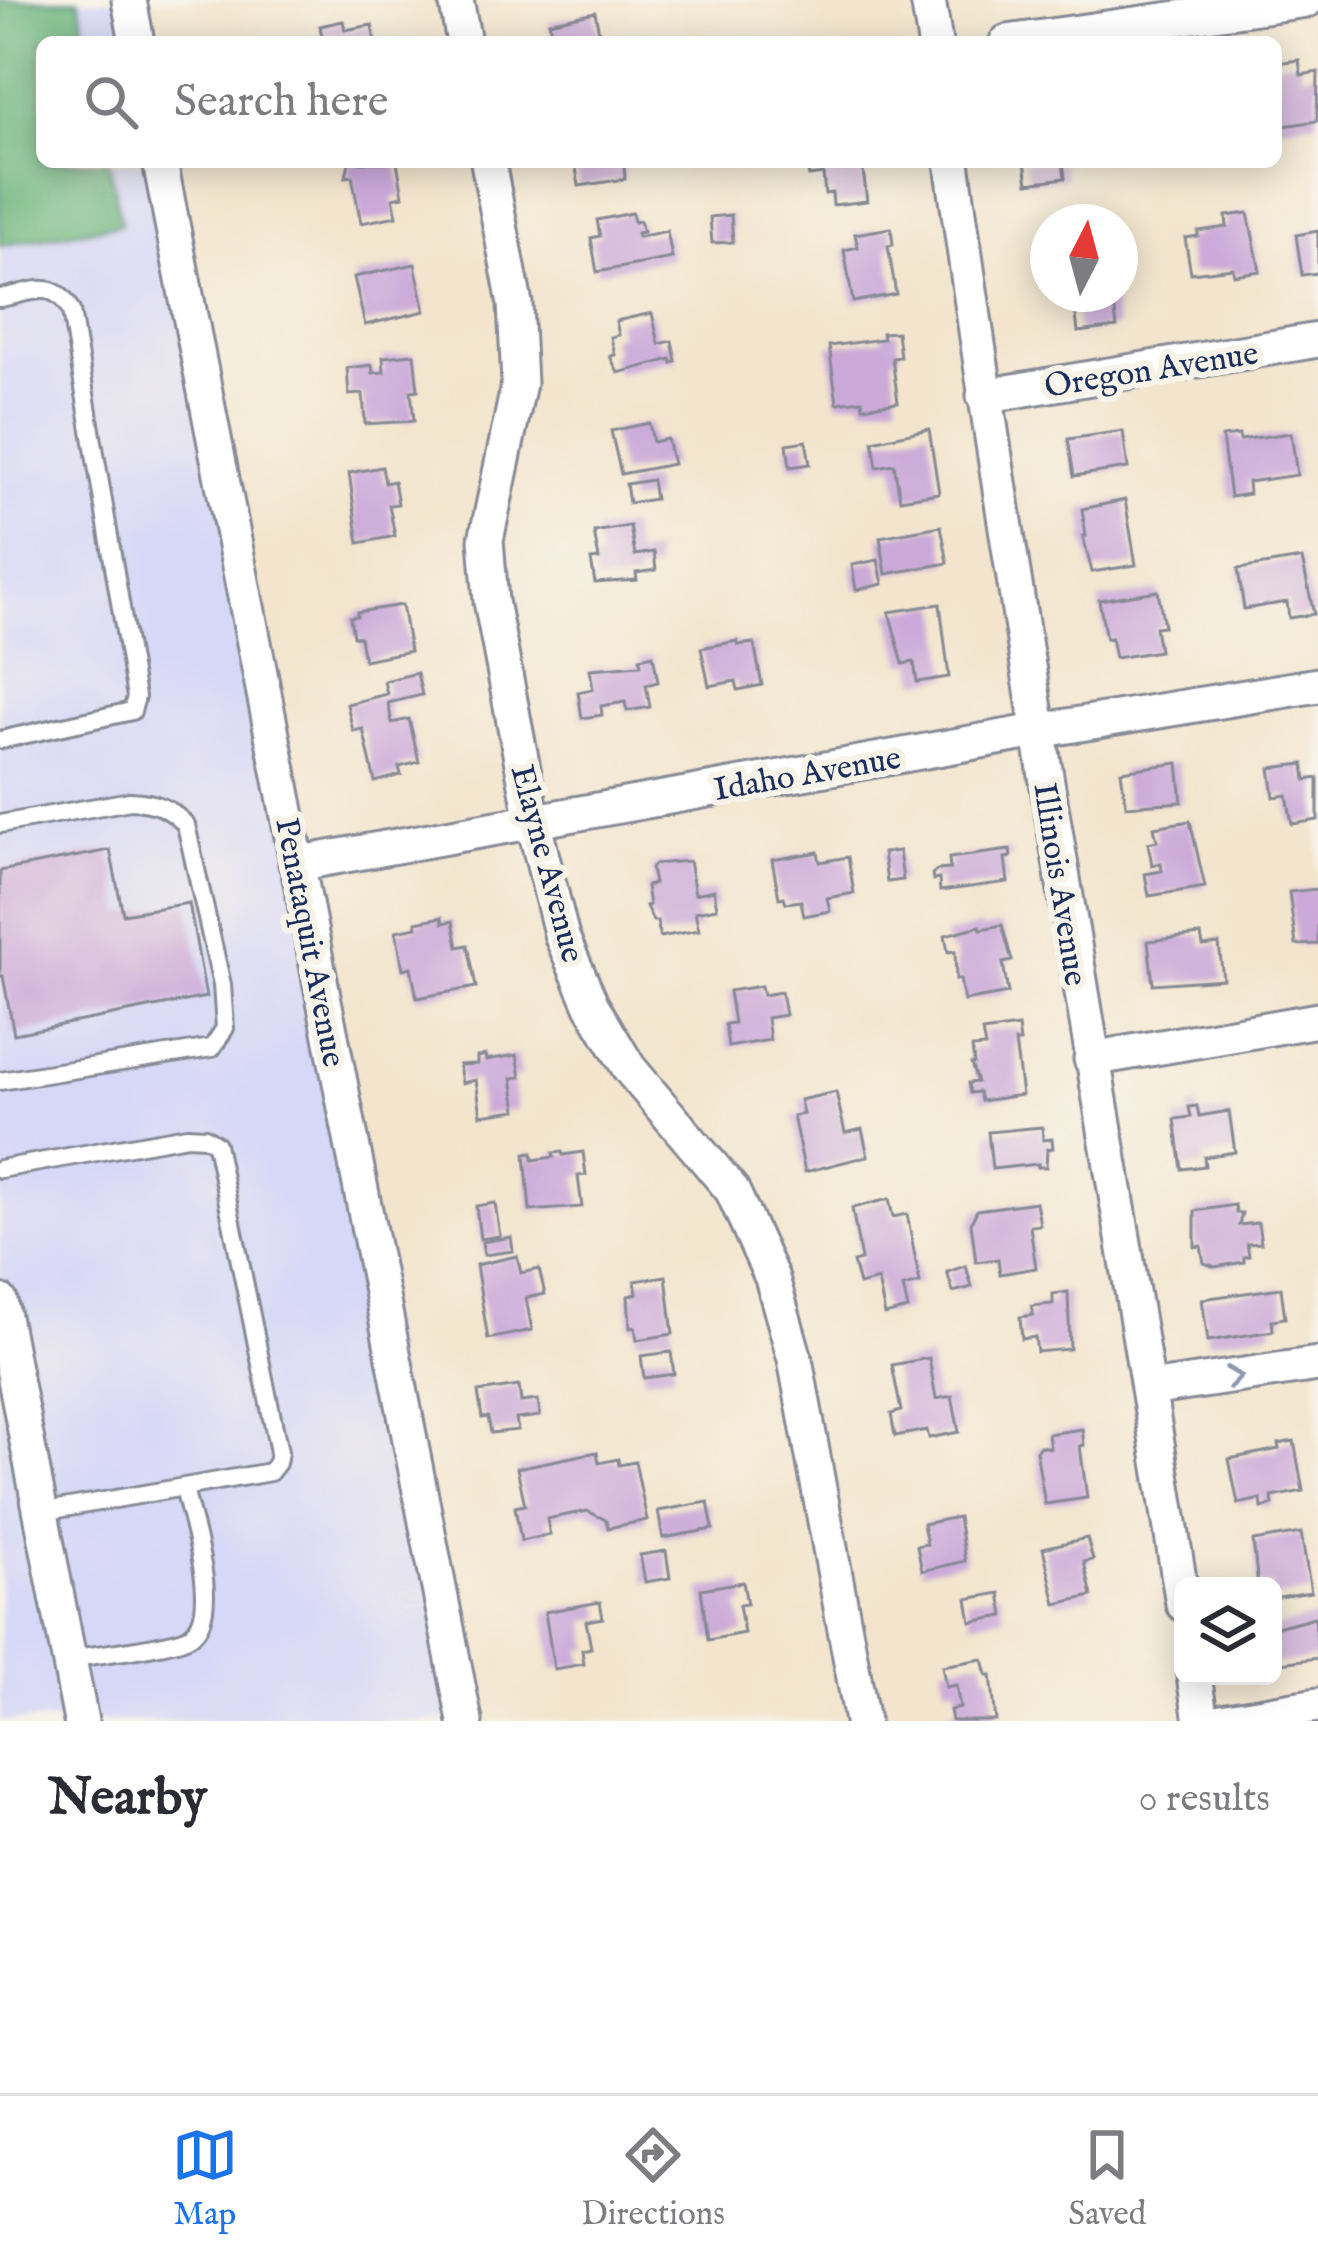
<!DOCTYPE html>
<style>
body{margin:0;font-family:"IM FELL English",serif;background:#f2f2f3;color:#2b2b33}
.controls{position:absolute;right:36px;bottom:36px;display:grid;overflow:hidden;border-radius:18px;box-shadow:0 6px 30px #0003}
.controls button{width:108px;height:108px;display:grid;place-items:center;padding:0;border:0;border-bottom:3px solid #e1e1e2;background:#fff;color:#2b2b33;font:60px sans-serif}
.compass{position:absolute;left:1030px;top:204px;width:108px;height:108px;border-radius:50%;background:#fff;box-shadow:0 6px 30px #0003;rotate:6deg}
.list{margin:0;padding:0;list-style:none}
h2{display:flex;justify-content:space-between;align-items:center;height:156px;margin:0;padding:0 48px;font-size:51px}
h2 small{font-size:39px;font-weight:400;color:#7c7c81}
.icon{flex:none;width:66px;height:66px;fill:none;stroke:currentColor;stroke-width:2;stroke-linecap:round;stroke-linejoin:round}
.map{position:relative;flex:none;width:1318px;height:1721px;overflow:hidden}
.search{position:absolute;background:#fff;box-shadow:0 6px 30px #0003;left:36px;right:36px;top:36px;height:132px;display:flex;align-items:center;gap:30px;box-sizing:border-box;padding:0 42px;border-radius:18px;color:#7c7c81;font-size:45px}
.sheet{height:372px;background:#fff}
nav{display:flex;justify-content:space-around;align-items:center;box-sizing:border-box;height:168px;border-top:3px solid #e1e1e2;background:#fff;font-size:33px;color:#7c7c81}
nav a{display:grid;justify-items:center;gap:6px}
nav .on{color:#1a73e8}
.map>svg:first-child{display:block}
.built{fill:#d7d7f8}
.forest{fill:#6fb880;stroke:#45746f;stroke-width:3}
.building{fill:#cba9d9}
.lines{fill:none;stroke-linecap:round;stroke-linejoin:round}
.service-casing{stroke:#878a96;stroke-width:22}
.minor-casing{stroke:#878a96;stroke-width:39}
.service{stroke:#fff;stroke-width:16}
.minor{stroke:#fff;stroke-width:33}
.oneway{stroke:#8d97ae}
.labels{text-anchor:middle;stroke-width:12;stroke-linejoin:round;paint-order:stroke}
.street-label{font-size:33px;fill:#1b2f5e;stroke:#f7f3e8}
</style>
<div class="map">
<svg width="1318" height="1721" viewBox="0 0 1318 1721">
<rect width="100%" height="100%" fill="#f7f3e8"/>
<filter id="ink" filterUnits="userSpaceOnUse"><feTurbulence type="fractalNoise" baseFrequency=".00833" numOctaves="2"/><feDisplacementMap in="SourceGraphic" scale="24" xChannelSelector="R" yChannelSelector="G"/><feConvolveMatrix kernelMatrix="1 2 1 2 8 2 1 2 1" color-interpolation-filters="sRGB"/></filter>
<filter id="wash" filterUnits="userSpaceOnUse"><feTurbulence type="fractalNoise" baseFrequency=".004" numOctaves="4" result="noise"/><feDisplacementMap in="SourceGraphic" scale="48" xChannelSelector="R" yChannelSelector="G"/><feGaussianBlur stdDeviation="2.7" result="paint"/><feColorMatrix in="noise" values="0 0 0 0 0 0 0 0 0 0 0 0 0 0 0 0 0 1.4 0 .05"/><feComposite in="paint" operator="in"/></filter>
<g filter="url(#wash)">
<rect width="100%" height="100%" fill="#f3e5cd"/>
<!-- built -->
<path class="built" d="M0 0H129L137 42H42V162H160L466 1721H0Z"/>
<!-- forest -->
<path class="forest" d="M0 0H79L87 42H42V162H109L121 224 0 246Z"/>
<g id="blocks">
<!-- building -->
<g class="building">
<path d="M595 12 601 42H553L549 22Z"/>
<path d="M343 21 345 30 372 25 375 42H323L320 26Z"/>
<path d="M1299 60 1301 75 1318 72 1317 121 1277 127 1276 63Z"/>
<path d="M349 162H397L403 196 393 198 397 216 361 223 352 176 346 177Z"/>
<path d="M575 162H635L636 164 624 166 625 179 579 186Z"/>
<path d="M807 162H862L867 201 833 205 832 193 825 194 823 174 809 176Z"/>
<path d="M1025 162H1063L1065 178 1028 183Z"/>
<path d="M632 213 634 222 640 221 643 232 637 233 638 237 667 231 672 258 597 272 591 238 600 236 597 220Z"/>
<path d="M1248 213 1260 271 1234 275 1233 268 1191 273 1185 238 1198 236V231L1227 227 1226 216Z"/>
<path d="M731 215 733 242 712 243 710 217Z"/>
<path d="M891 228 893 245 888 246 896 294 853 302 844 250 858 247 855 234Z"/>
<path d="M1318 231V273L1302 275 1296 235Z"/>
<path d="M415 264 425 311 365 325 354 277Z"/>
<path d="M1079 294H1097L1098 299 1113 297 1117 327 1078 332 1074 300 1080 299Z"/>
<path d="M652 313 659 344 672 341 676 361 672 363 671 359 618 373 610 356 615 355 611 337 619 335 616 321Z"/>
<path d="M897 332 900 357 892 358 898 402 863 407 862 400 837 403 829 346 883 339 882 333Z"/>
<path d="M414 354 418 390 411 391 414 421 365 424 363 394 349 395 347 368 372 365 373 373 384 372 383 357Z"/>
<path d="M649 423 653 442 667 439 673 464 621 474 611 431Z"/>
<path d="M929 429 939 493 900 499 894 464 877 467 873 441Z"/>
<path d="M1123 431 1128 468 1074 476 1068 439Z"/>
<path d="M1291 433 1297 475 1248 482 1249 494 1230 497 1222 437 1239 435 1240 440Z"/>
<path d="M806 441 810 464 790 467 787 444Z"/>
<path d="M382 467 385 483 394 481 398 504 389 505 395 536 359 543 349 473Z"/>
<path d="M652 480 655 499 629 503 626 484Z"/>
<path d="M1125 500 1136 565 1092 572 1083 536H1086L1082 509Z"/>
<path d="M630 526 635 555 654 552 656 570 636 573 637 580 595 583 591 560 599 559 594 532Z"/>
<path d="M941 526 948 563 886 574 880 537Z"/>
<path d="M1302 559 1314 614 1289 618 1287 602 1244 609 1238 569Z"/>
<path d="M878 560 883 584 856 590 852 565Z"/>
<path d="M1158 591 1164 626 1155 627 1159 651 1115 658 1111 638 1106 639 1099 600Z"/>
<path d="M940 604 949 677 917 682 914 662 903 664 889 612Z"/>
<path d="M402 605 410 651 364 660 360 637 353 636 350 617 357 616V612Z"/>
<path d="M737 641 738 645 754 643 762 685 738 690 736 681 709 686 701 648Z"/>
<path d="M653 655 658 682 646 685 650 707 627 711 625 702 601 706 602 715 582 718 578 692 593 689 590 669 641 665 640 658Z"/>
<path d="M417 673 422 695 388 703 392 723 409 719 419 762 399 767 401 775 375 782 363 729 353 731 347 704 387 694 384 681Z"/>
<path d="M1178 763 1182 802 1126 806 1121 771Z"/>
<path d="M1304 764 1306 780 1318 778V820L1292 824 1287 795 1274 797 1270 768Z"/>
<path d="M1190 821 1205 887 1149 896 1145 874 1162 871 1161 863 1152 865 1148 843 1157 841 1154 827Z"/>
<path d="M110 850 123 914 189 903 206 997 14 1034 3 976H0V871Z"/>
<path d="M1010 850 1011 857 1005 858 1008 882 940 891 939 879 933 880 932 874 937 870 950 869 949 858Z"/>
<path d="M899 851 903 880 887 882 883 853Z"/>
<path d="M818 852 820 862 848 857 854 893 827 898 830 911 804 916 801 901 786 903 784 897 779 898 772 860Z"/>
<path d="M689 861 695 894 714 890 717 908 695 912 699 930 660 937 657 921H653L646 906 649 905 646 886 654 884 651 868 655 864Z"/>
<path d="M1318 889V944L1296 945 1289 892Z"/>
<path d="M442 917 443 923 453 921 458 947 468 945 476 987 417 998 411 967 403 969 396 931 417 927 416 922Z"/>
<path d="M1002 925 1012 961 1003 963 1008 993 964 1001 960 979 956 980 955 951 948 952 945 935 980 926 981 929Z"/>
<path d="M1201 935 1203 946 1219 944 1223 979 1153 984 1148 941Z"/>
<path d="M761 986 763 995 781 992 785 1015 767 1018 770 1040 728 1047 725 1024 734 1023 729 991Z"/>
<path d="M1018 1027 1020 1042H1015L1022 1095 981 1101 979 1092 970 1093 968 1083 977 1082 971 1064H974L972 1048 985 1047 982 1032Z"/>
<path d="M485 1055 486 1060 517 1055 521 1077 512 1078 517 1110 481 1115 476 1080 462 1083 459 1065 477 1064V1057Z"/>
<path d="M836 1092 845 1133 862 1129 868 1156 805 1172 793 1116 803 1114 800 1100Z"/>
<path d="M1197 1106 1199 1116 1229 1111 1235 1152 1204 1157 1205 1166 1182 1169 1175 1119 1191 1117 1189 1107Z"/>
<path d="M1042 1127 1043 1140 1052 1139 1053 1148 1047 1149 1046 1167H1038V1164L992 1169 988 1132Z"/>
<path d="M562 1152 563 1155 583 1152 586 1175 578 1176 582 1207 530 1211 525 1154 532 1153 533 1160 554 1157 553 1153Z"/>
<path d="M889 1199 893 1217 907 1214 920 1283 903 1287 908 1309 885 1315 878 1280 859 1285 853 1262 861 1260 852 1208Z"/>
<path d="M1036 1202 1040 1225 1030 1226 1036 1268 1000 1274 998 1259 976 1262 971 1223 977 1210Z"/>
<path d="M495 1203 500 1236 480 1239 476 1206Z"/>
<path d="M1235 1205 1236 1213H1242L1239 1225 1258 1223 1261 1243 1247 1244 1249 1256 1244 1257V1262L1215 1267 1204 1263 1201 1246 1195 1247V1211Z"/>
<path d="M511 1237 513 1251 484 1255 482 1242Z"/>
<path d="M517 1256 521 1273 539 1269 545 1294 526 1298 532 1330 488 1339 476 1265Z"/>
<path d="M966 1266 972 1287 953 1292 947 1272Z"/>
<path d="M666 1276 673 1334 637 1340 635 1327 630 1328 628 1296 637 1294 635 1281Z"/>
<path d="M1281 1288 1285 1318 1272 1320 1273 1331 1208 1341 1202 1299Z"/>
<path d="M1068 1292 1070 1349 1037 1352 1035 1337 1022 1339 1020 1317 1033 1315 1032 1306 1053 1304V1294Z"/>
<path d="M671 1352 674 1374 644 1378 641 1356Z"/>
<path d="M929 1358 936 1399 952 1396 959 1432 929 1438 927 1430 895 1436 891 1414 901 1411 892 1365Z"/>
<path d="M519 1386 521 1402 538 1400 540 1416 516 1419 518 1430 491 1433 488 1417 482 1418 478 1392Z"/>
<path d="M1082 1429 1084 1445 1080 1446 1087 1498 1045 1504 1036 1451 1040 1446 1050 1448 1048 1434Z"/>
<path d="M1294 1441 1303 1491 1272 1497 1273 1505 1262 1508 1261 1499 1238 1504 1229 1459 1279 1449 1278 1444Z"/>
<path d="M597 1452 599 1463 618 1459 619 1465 635 1462 647 1520 608 1528 606 1520 587 1511 547 1519 550 1535 521 1541 515 1507 525 1505 517 1468Z"/>
<path d="M708 1502 713 1529 663 1538 658 1511Z"/>
<path d="M958 1517 965 1561 922 1571 917 1546 927 1544 923 1524Z"/>
<path d="M1301 1533 1311 1592 1273 1598V1586H1258L1253 1541Z"/>
<path d="M1087 1538 1093 1560 1084 1562 1092 1596 1056 1604 1043 1548Z"/>
<path d="M666 1551 670 1578 645 1582 640 1555Z"/>
<path d="M743 1582 747 1604 739 1605 744 1633 708 1640 701 1589Z"/>
<path d="M1000 1593 1004 1616 971 1622 967 1599Z"/>
<path d="M600 1602 603 1618 586 1621 591 1648 582 1650 584 1664 554 1669 545 1612Z"/>
<path d="M1315 1617 1318 1658 1273 1664V1628Z"/>
<path d="M983 1659 987 1675H991L996 1721H952L950 1710 960 1708 956 1685 946 1687 942 1666Z"/>
</g>
</g>
</g>
<g filter="url(#ink)">
<use href="#blocks" fill-opacity="0" stroke="#878a96" stroke-width="3"/>
<g class="lines">
<defs>
<g id="service">
<path d="M0 298C31 293 54 277 71 311L136 697 132 711 0 740"/>
<path d="M0 824 130 801C155 802 169 807 186 825L222 985 225 1028 212 1048 0 1081"/>
<path d="M0 1169 187 1136 205 1137 216 1144 279 1452 277 1463 270 1472 41 1512"/>
<path d="M69 1659C92 1655 172 1646 188 1637 225 1617 191 1522 184 1488"/>
</g>
<g id="minor">
<path d="M129 0 137 42"/>
<path d="M456 0 464 42"/>
<path d="M928 0 935 42"/>
<path d="M1007 42 1307 0"/>
<path d="M160 162 465 1721"/>
<path d="M488 162 515 304 519 383 486 540 491 601 533 821 562 937 592 1006 629 1068 732 1190 772 1278 795 1359 862 1721"/>
<path d="M952 162C1018 644 1107 1123 1183 1604"/>
<path d="M984 396 1318 340"/>
<path d="M296 864 1037 731 1318 685"/>
<path d="M1091 1059 1318 1020"/>
<path d="M0 1301 81 1721"/>
<path d="M1149 1389 1318 1364"/>
<path d="M1194 1676 1201 1721"/>
<path d="M1221 1721 1318 1705"/>
</g>
</defs>
<!-- service casing -->
<use href="#service" class="service-casing"/>
<!-- minor casing -->
<use href="#minor" class="minor-casing"/>
<!-- service -->
<use href="#service" class="service"/>
<!-- minor -->
<use href="#minor" class="minor"/>
</g>
<!-- one-way arrows -->
<defs><path id="oneway-chevron" d="M-2-3.5L2.5 0L-2 3.5" fill="none" stroke-width="1.6" stroke-linecap="round" stroke-linejoin="round" transform="scale(3)"/></defs>
<use class="oneway" href="#oneway-chevron" transform="translate(1234 1377) rotate(-8)"/>
</g>
<g class="labels">
<!-- street labels -->
<g class="street-label">
<text transform="translate(1151 368) rotate(-9)" y="12">Oregon Avenue</text>
<text transform="translate(807 772) rotate(-10)" y="12">Idaho Avenue</text>
<text transform="translate(549 863) rotate(75)" y="12">Elayne Avenue</text>
<text transform="translate(1062 884) rotate(81)" y="12">Illinois Avenue</text>
<text transform="translate(312 942) rotate(79)" y="12">Penataquit Avenue</text>
</g>
</g>
</svg>
<div class="controls">
<button><svg class="icon" aria-label="layers" viewBox="0 0 24 24"><path d="M12 4l9 5-9 5-9-5zM3 14l9 5 9-5"/></svg></button>
</div>
<svg class="compass" viewBox="-18 -18 36 36"><path d="M0-13l5 13h-10z" fill="#e53935"/><path d="M0 13l5-13h-10z" fill="#7c7c81"/></svg>
<div class="search"><svg class="icon" aria-label="search" viewBox="0 0 24 24"><circle cx="10" cy="10" r="6"/><path d="M15 15l6 6"/></svg>Search here</div>
</div>
<section class="sheet">
<h2>Nearby<small>0 results</small></h2>
<ul class="list">
</ul>
</section>
<nav>
<a class="on"><svg class="icon" aria-label="map" viewBox="0 0 24 24"><path d="M3 6l6-2 6 2 6-2v14l-6 2-6-2-6 2zM9 4v14M15 6v14"/></svg>Map</a>
<a><svg class="icon" aria-label="directions" viewBox="0 0 24 24"><path d="M12 3l9 9-9 9-9-9zM9 14v-3h6M13 9l2 2-2 2"/></svg>Directions</a>
<a><svg class="icon" aria-label="saved" viewBox="0 0 24 24"><path d="M7 4h10v16l-5-4-5 4z"/></svg>Saved</a>
</nav>
